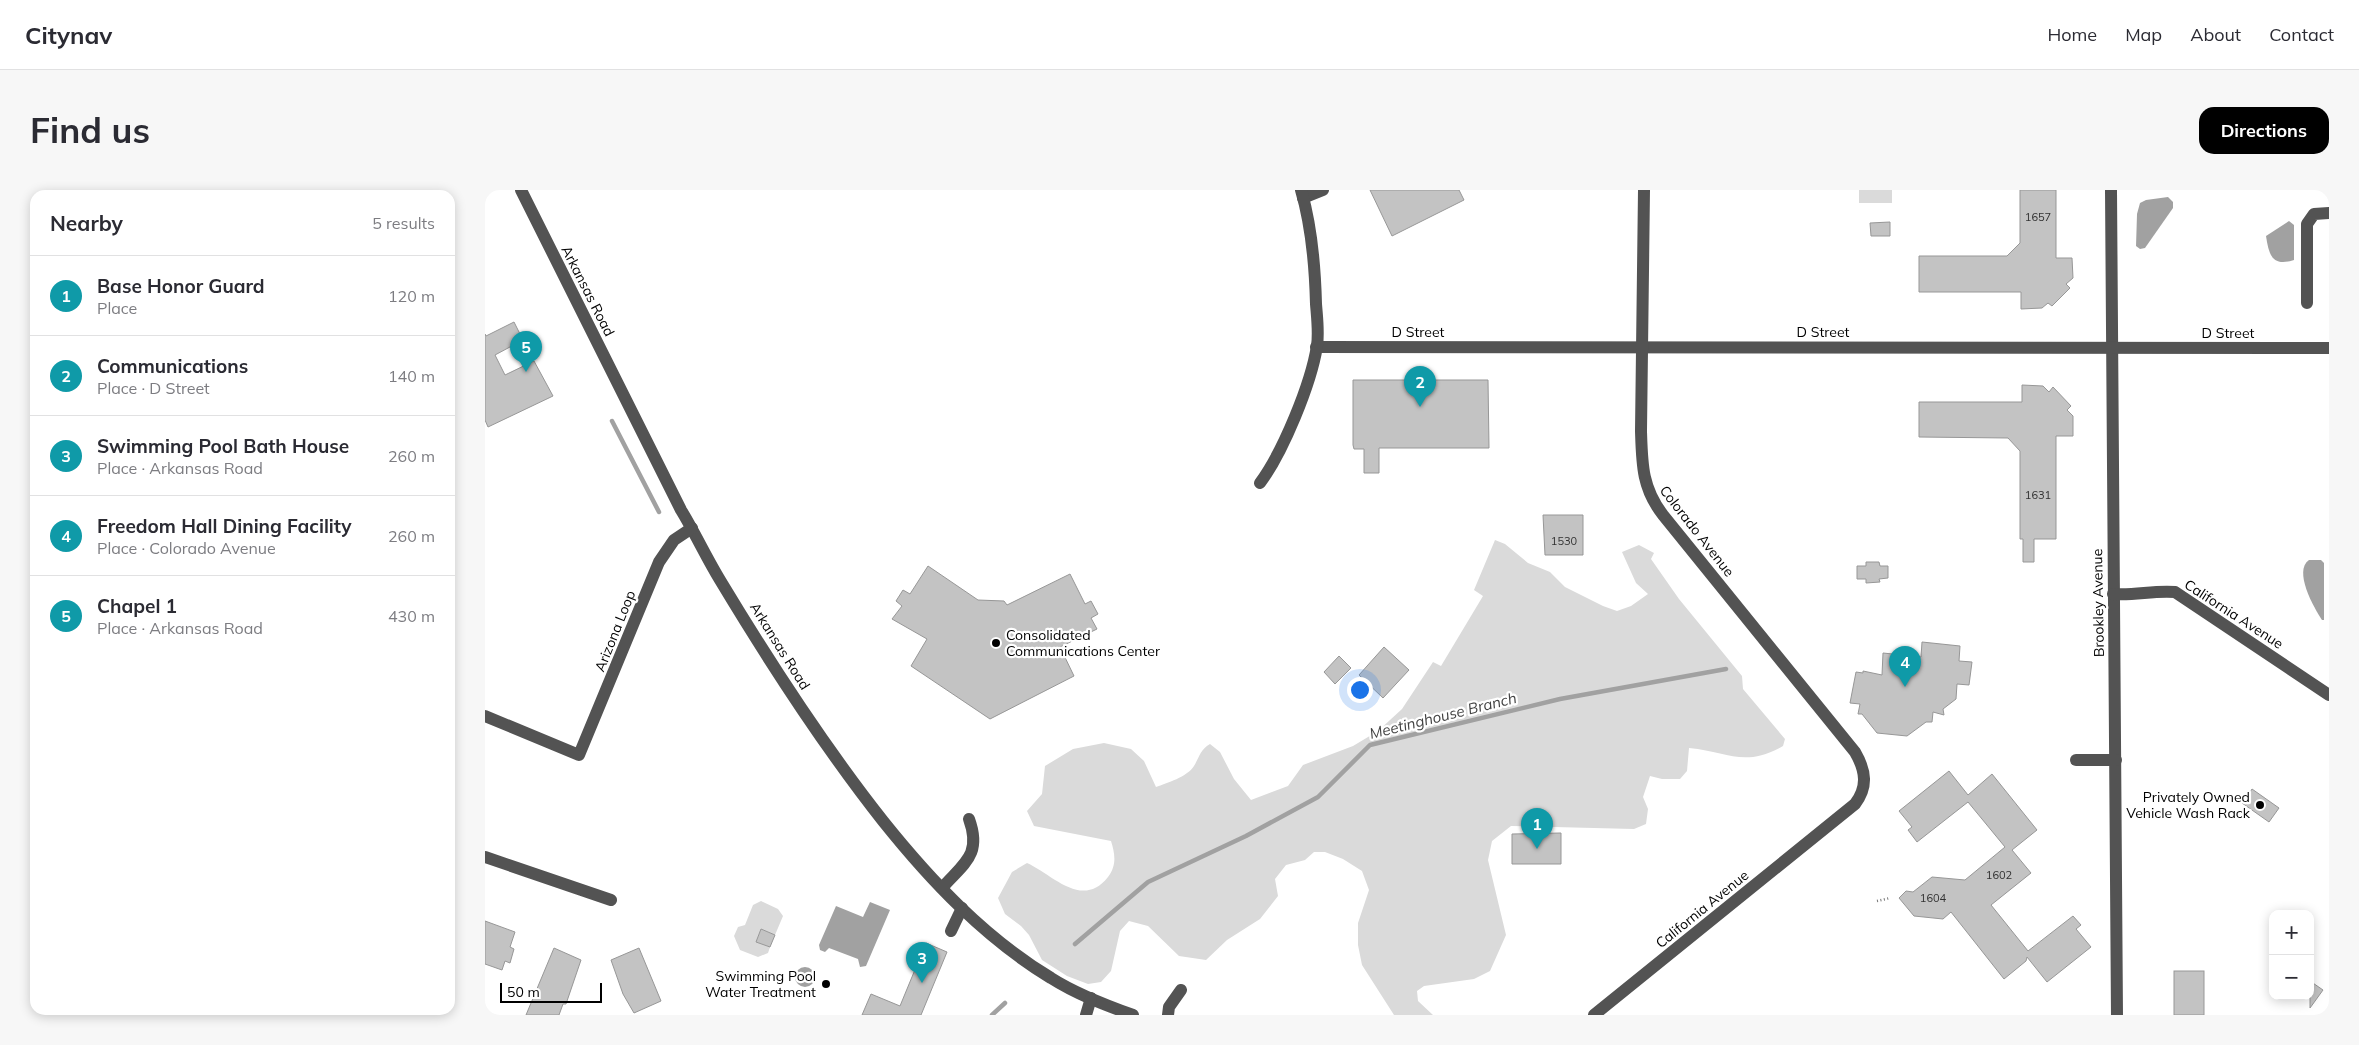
<!DOCTYPE html>
<meta charset="utf-8">
<style>
body{margin:0;font-family:Mulish,sans-serif;background:#f7f7f7;color:#2b2b33}
.controls{position:absolute;right:15px;bottom:15px;display:grid;overflow:hidden;border-radius:10px;box-shadow:0 2px 12px #0003}
.controls button{width:45px;height:45px;display:grid;place-items:center;padding:0;border:0;border-bottom:1px solid #e1e1e2;background:#fff;color:#2b2b33;font:25px sans-serif}
.scale{position:absolute;left:15px;bottom:12px;width:102px;box-sizing:border-box;padding-left:5px;border:2px solid #000;border-top:0;font-size:14px;line-height:18px;white-space:nowrap;color:#000;-webkit-text-stroke:4px #fff;paint-order:stroke}
.you{position:absolute;left:874px;top:499px;width:18px;height:18px;margin:-12px;border:4px solid #fff;border-radius:50%;background:#1a73e8;box-shadow:0 0 0 8px #1a73e833}
.badge{display:grid;place-items:center;width:32px;height:32px;border-radius:50%;background:#000;color:#fff;font-size:16px;font-weight:700}
.pin{position:absolute;translate:-50% -41px;filter:drop-shadow(0 1px 2px #0008)}
.pin::after{content:'';position:absolute;top:26px;width:18px;height:15px;background:inherit;clip-path:polygon(0 0,100% 0,50% 100%)}
.list{margin:0;padding:0;list-style:none}
h2{display:flex;justify-content:space-between;align-items:center;height:65px;margin:0;padding:0 20px;font-size:21px}
h2 small{font-size:16px;font-weight:400;color:#7c7c81}
.list li{display:grid;grid-template-columns:32px 1fr auto;gap:15px;align-items:center;box-sizing:border-box;height:80px;padding:0 20px;border-top:1px solid #e1e1e2}
.list b{display:block;font-size:19px;white-space:nowrap}
.list p{margin:0;font-size:16px;white-space:nowrap;color:#7c7c81}
.list em{font-size:16px;font-style:normal;color:#7c7c81}
.map{position:relative;flex:none;width:1844px;height:825px;overflow:hidden;border-radius:15px}
header{display:flex;align-items:center;gap:30px;box-sizing:border-box;height:70px;padding:0 25px;background:#fff;border-bottom:1px solid #e1e1e2}
header strong{font-size:24px}
nav{display:flex;gap:28px;margin-inline-start:auto;font-size:18px}
.intro{display:flex;align-items:center;justify-content:space-between;box-sizing:border-box;height:120px;padding:0 30px}
h1{margin:0;font-size:35px}
.button{padding:12px 22px;border-radius:15px;background:#000;color:#fff;font-size:18px;font-weight:700}
main{display:flex;gap:30px;padding:0 30px}
aside{flex:1;background:#fff;border-radius:15px;box-shadow:0 2px 12px #0003}
.map>svg:first-child{display:block}
.green{fill:#dadada}
.water{fill:#a1a1a1}
.lines{fill:none;stroke-linecap:round;stroke-linejoin:round}
.stream{stroke:#a1a1a1;stroke-width:4.5}
.building{fill:#c3c3c3;stroke:#979797}
.path{stroke:#757575;stroke-width:2.5;stroke-dasharray:1 2.5;stroke-linecap:butt}
.minor{stroke:#535353;stroke-width:12}
.poi-dot{fill:#000;stroke:#fff;stroke-width:2}
.labels{text-anchor:middle;stroke-width:4.5;stroke-linejoin:round;paint-order:stroke}
.number-label{font-size:11px;fill:#313131}
.street-label{font-size:14px;fill:#000;stroke:#fff}
.poi-label{font-size:14px;fill:#000;stroke:#fff;text-anchor:end}
.water-label{font-size:15px;font-style:italic;fill:#424242;stroke:#fff}
</style>
<header>
<strong>Citynav</strong>
<nav><a>Home</a><a>Map</a><a>About</a><a>Contact</a></nav>
</header>
<div class="intro"><h1>Find us</h1><a class="button">Directions</a></div>
<main>
<aside>
<h2>Nearby<small>5 results</small></h2>
<ul class="list">
<li><span class="badge" style="background:#0f9aa8">1</span><div><b>Base Honor Guard</b><p>Place</p></div><em>120 m</em></li>
<li><span class="badge" style="background:#0f9aa8">2</span><div><b>Communications</b><p>Place · D Street</p></div><em>140 m</em></li>
<li><span class="badge" style="background:#0f9aa8">3</span><div><b>Swimming Pool Bath House</b><p>Place · Arkansas Road</p></div><em>260 m</em></li>
<li><span class="badge" style="background:#0f9aa8">4</span><div><b>Freedom Hall Dining Facility</b><p>Place · Colorado Avenue</p></div><em>260 m</em></li>
<li><span class="badge" style="background:#0f9aa8">5</span><div><b>Chapel 1</b><p>Place · Arkansas Road</p></div><em>430 m</em></li>
</ul>
</aside>
<div class="map">
<svg width="1844" height="825" viewBox="0 0 1844 825">
<rect width="100%" height="100%" fill="#fff"/>
<!-- green -->
<g class="green">
<rect x="1374" y="0" width="33" height="13"/>
<path d="M1010 350 1020 354 1043 373 1065 382 1080 397 1118 416 1132 421 1146 416 1163 404 1151 393 1137 362 1154 355 1169 363 1166 369 1194 409 1257 486 1258 499 1300 549 1298 556C1259 578 1244 562 1204 558L1202 581 1195 589H1177L1165 586 1158 607 1163 619 1161 634 1149 639 1026 636 1007 651 1003 670 1021 745 1005 781 989 789 939 796 932 801 933 811 948 825H909L877 775 873 755V733L884 700 877 681 858 669 840 662H829L820 670 801 675 790 689 793 706 775 729 742 750 721 770 694 766 663 736 644 731 635 741 626 781 616 792 603 794 582 786 557 770 544 745 536 736 520 724 513 708 527 682 542 673C567 684 597 720 623 687 632 675 630 664 626 651L549 636 542 621 557 604 560 576 588 559 619 553 646 559 659 571 671 597C682 593 702 587 709 576 715 566 715 560 725 554L735 562 749 589 766 610 803 596 818 575 868 556 893 541 917 519 948 472 956 476 998 406 989 400Z"/>
<path d="M276 711 293 719 298 726 290 745 276 739 271 752 285 757 283 763 273 767 255 760 249 746 253 737 260 735 268 715Z"/>
</g>
<!-- water -->
<g class="water">
<path d="M1683 7 1688 12V18L1660 58 1655 59 1651 56 1652 24 1655 13 1661 10Z"/>
<path d="M1804 31 1809 35V70C1787 77 1784 65 1781 46Z"/>
<path d="M1824 370H1836L1839 373V430H1837C1829 418 1808 381 1824 370Z"/>
<path d="M385 712 405 720 381 776 375 777 373 769 344 758 340 762 335 760 334 755 351 716 378 727Z"/>
<circle cx="320" cy="787" r="10"/>
</g>
<g class="lines">
<!-- stream -->
<g class="stream">
<path d="M127 231 174 322"/>
<path d="M590 754 663 692 761 646 833 607 885 555 1075 509 1241 479"/>
<path d="M507 825 520 813"/>
</g>
</g>
<!-- building -->
<g class="building">
<path d="M885 0H974L979 10 907 46Z"/>
<path d="M1535 0H1571V68H1587L1588 88 1581 94 1585 98 1567 116 1563 113 1557 118 1536 119V102H1434V66H1522L1535 53Z"/>
<path d="M1405 32V46H1386L1385 33Z"/>
<path d="M29 132 38 150 10 165 20 185 49 171 68 206 3 237 0 230V144L1 146Z"/>
<path d="M868 190H1003L1004 258H894V283H879V259H869L868 255Z"/>
<path d="M1537 195 1558 196 1564 202 1568 197 1586 216 1582 220 1588 226V246H1571V349H1549V372H1538V349H1535V261L1523 248 1434 247V212H1537Z"/>
<path d="M1058 325H1098V365H1060Z"/>
<path d="M1381 372H1394L1395 376H1403V388L1394 389 1395 392 1381 393V389H1372V376H1381Z"/>
<path d="M443 376 493 410 519 411 522 415 585 384 600 414 606 411 613 424 606 428 612 439 575 457 589 486 505 529 426 476 442 449 407 429 417 416 411 411 418 400 425 404Z"/>
<path d="M1437 452 1475 456 1474 471 1487 472 1484 495 1472 494 1471 509 1458 519 1459 525 1448 522 1447 532H1441L1422 546 1392 543 1377 524H1373L1375 514 1365 513 1371 482 1378 483V481L1397 485 1398 463 1436 467Z"/>
<path d="M899 457 924 480 898 508 874 485Z"/>
<path d="M854 466 866 478 850 494 839 482Z"/>
<path d="M1464 581 1483 605 1507 584 1552 640 1527 660 1546 683 1506 715 1543 761 1588 726 1596 735 1591 739 1606 757 1562 792 1542 767 1541 771 1519 789 1466 722 1458 729 1429 726 1414 708 1421 701 1428 702 1447 687 1480 690 1520 657 1483 612 1432 652 1423 640 1427 637 1414 621Z"/>
<path d="M1767 599 1794 618 1784 632 1757 613Z"/>
<path d="M1076 643V674H1027V644Z"/>
<path d="M0 731 30 742 25 757 29 759 25 773 20 771 17 780 0 774Z"/>
<path d="M276 739 290 745 285 757 271 752Z"/>
<path d="M441 753 462 762 436 825H377L386 804 415 816Z"/>
<path d="M69 758 96 770 81 814H78L74 825H41Z"/>
<path d="M154 758 176 811 149 823 138 804 126 770Z"/>
<rect x="1689" y="781" width="30" height="44"/>
<path d="M1825 791 1838 800 1825 818Z"/>
</g>
<g class="lines">
<!-- path -->
<path class="path" d="M1392 711 1405 708"/>
<!-- minor -->
<g class="minor">
<path d="M36 0 196 320C210 343 221 367 235 390 285 473 338 555 398 631 446 691 500 748 566 788 591 804 620 815 648 825"/>
<path d="M1626 0 1632 825"/>
<path d="M818 8 838 0"/>
<path d="M1822 113V34L1829 24 1844 23"/>
<path d="M831 157 1844 158"/>
<path d="M775 293C798 262 826 194 832 156 834 142 832 127 831 114 830 75 827 37 816 0"/>
<path d="M1628 404C1649 406 1669 400 1690 402L1844 505"/>
<path d="M0 526 94 565 174 372 189 350 207 338"/>
<path d="M1591 570H1631"/>
<path d="M0 667 126 710"/>
<path d="M457 698C479 673 497 665 484 629"/>
<path d="M466 741 477 718"/>
<path d="M601 825 606 808"/>
<path d="M683 825 684 817 696 800"/>
<path d="M1109 825 1370 614C1383 597 1381 581 1370 562L1178 325C1157 298 1157 274 1156 241L1159 0"/>
</g>
</g>
<!-- markers -->
<g class="poi-dot">
<circle cx="511" cy="453" r="5"/>
<circle cx="1775" cy="615" r="5"/>
<circle cx="341" cy="794" r="5"/>
</g>
<g class="labels">
<!-- number labels -->
<g class="number-label">
<text x="1553" y="31">1657</text>
<text x="1553" y="309">1631</text>
<text x="1079" y="355">1530</text>
<text x="1514" y="689">1602</text>
<text x="1448" y="712">1604</text>
</g>
<!-- street labels -->
<g class="street-label">
<text transform="translate(103 101) rotate(63)" y="5">Arkansas Road</text>
<text x="933" y="147">D Street</text>
<text x="1338" y="147">D Street</text>
<text x="1743" y="148">D Street</text>
<text transform="translate(1212 341) rotate(52)" y="5">Colorado Avenue</text>
<text transform="translate(1613 413) rotate(-91)" y="5">Brookley Avenue</text>
<text transform="translate(1749 424) rotate(33)" y="5">California Avenue</text>
<text transform="translate(130 441) rotate(-68)" y="5">Arizona Loop</text>
<text transform="translate(295 456) rotate(58)" y="5">Arkansas Road</text>
<text transform="translate(1217 719) rotate(-39)" y="5">California Avenue</text>
</g>
<!-- poi labels -->
<g class="poi-label">
<text x="521" y="450" text-anchor="start">Consolidated<tspan x="521" dy="16">Communications Center</tspan></text>
<text x="1765" y="612">Privately Owned<tspan x="1765" dy="16">Vehicle Wash Rack</tspan></text>
<text x="331" y="791">Swimming Pool<tspan x="331" dy="16">Water Treatment</tspan></text>
</g>
<!-- water labels -->
<g class="water-label">
<text transform="translate(958 526) rotate(-14)" y="5">Meetinghouse Branch</text>
</g>
</g>
</svg>
<div class="controls">
<button>+</button>
<button>−</button>
</div>
<div class="scale">50 m</div>
<div class="you"></div>
<div class="pin badge" style="left:1052px;top:659px;background:#0f9aa8">1</div>
<div class="pin badge" style="left:935px;top:217px;background:#0f9aa8">2</div>
<div class="pin badge" style="left:437px;top:793px;background:#0f9aa8">3</div>
<div class="pin badge" style="left:1420px;top:497px;background:#0f9aa8">4</div>
<div class="pin badge" style="left:41px;top:182px;background:#0f9aa8">5</div>
</div>
</main>
